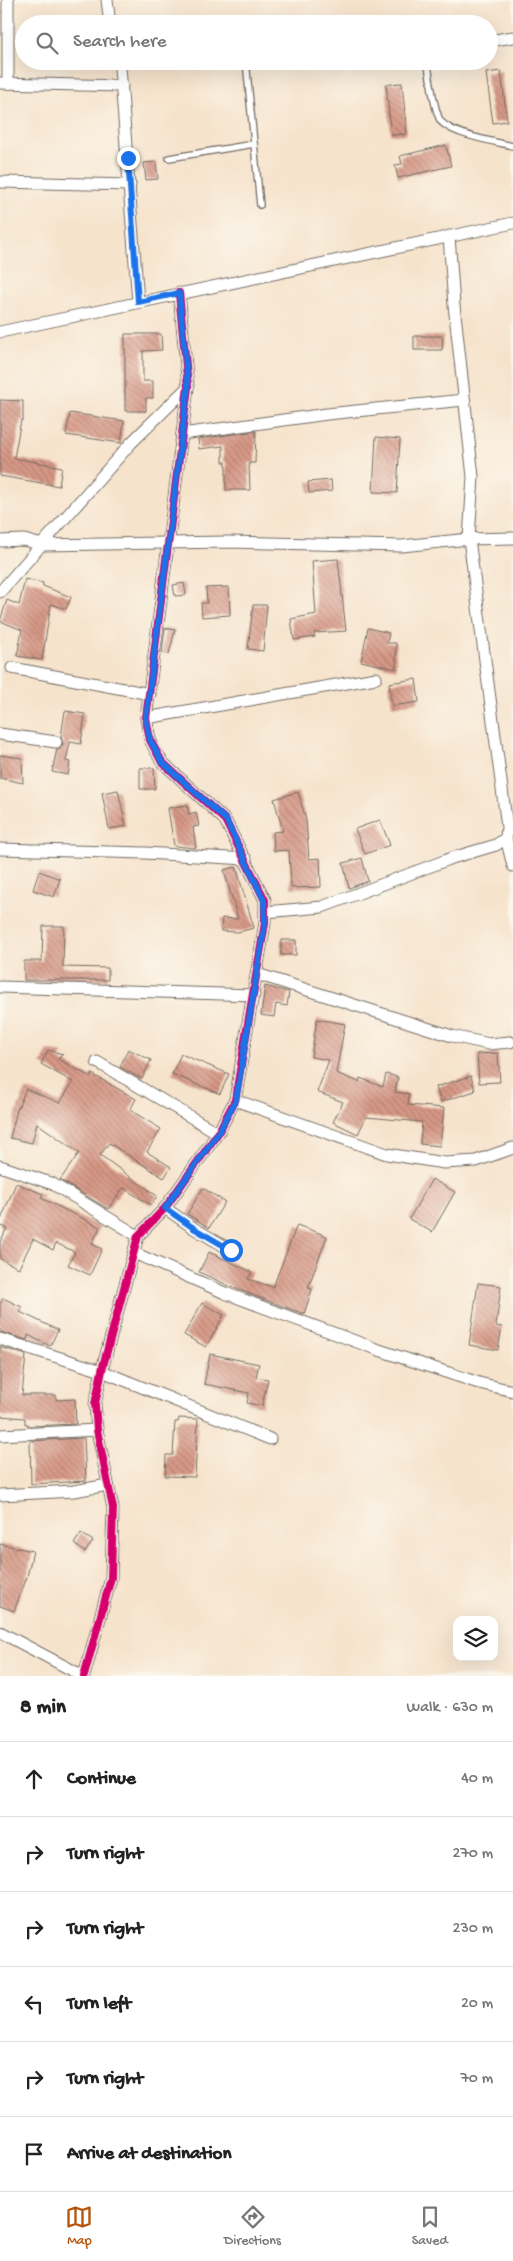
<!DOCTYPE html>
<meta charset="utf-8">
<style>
body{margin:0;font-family:"Gochi Hand",sans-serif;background:#f6f6f6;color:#222}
.controls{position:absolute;right:15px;bottom:15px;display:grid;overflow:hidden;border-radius:10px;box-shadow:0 5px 20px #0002}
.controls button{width:45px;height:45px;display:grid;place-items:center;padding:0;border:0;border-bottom:1px solid #e0e0e0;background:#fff;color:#222;font:25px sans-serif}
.stop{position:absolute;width:15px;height:15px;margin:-11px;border:4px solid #1a73e8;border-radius:50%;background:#fff}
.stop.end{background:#1a73e8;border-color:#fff;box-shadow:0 1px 5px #0008}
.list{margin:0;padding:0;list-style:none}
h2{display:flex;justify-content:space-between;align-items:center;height:65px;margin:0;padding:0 20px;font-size:21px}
h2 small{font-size:16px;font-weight:400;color:#767676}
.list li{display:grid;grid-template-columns:32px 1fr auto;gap:15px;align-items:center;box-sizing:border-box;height:75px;padding:0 20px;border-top:1px solid #e0e0e0}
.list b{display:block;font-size:19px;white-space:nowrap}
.list em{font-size:16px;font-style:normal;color:#767676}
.icon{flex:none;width:28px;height:28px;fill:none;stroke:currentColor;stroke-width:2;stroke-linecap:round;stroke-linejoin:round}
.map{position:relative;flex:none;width:513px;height:1676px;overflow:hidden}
.search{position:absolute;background:#fff;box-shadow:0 5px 20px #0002;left:15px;right:15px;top:15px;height:55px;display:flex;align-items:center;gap:12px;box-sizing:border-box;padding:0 18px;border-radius:28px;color:#767676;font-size:19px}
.sheet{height:515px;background:#fff}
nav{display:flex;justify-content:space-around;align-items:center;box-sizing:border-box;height:70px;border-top:1px solid #e0e0e0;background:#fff;font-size:14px;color:#767676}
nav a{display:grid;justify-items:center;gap:2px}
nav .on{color:#b45309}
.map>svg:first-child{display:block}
.building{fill:url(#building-back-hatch)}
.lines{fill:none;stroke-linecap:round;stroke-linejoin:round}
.lane-casing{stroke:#726b63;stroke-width:8}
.street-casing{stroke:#726b63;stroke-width:13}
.lane{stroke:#fff;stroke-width:5.5}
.street{stroke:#fff;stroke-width:11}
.cycleway-casing{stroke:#fbf7ec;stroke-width:11}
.cycleway{stroke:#d6006c;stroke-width:8}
.route{stroke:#1a73e8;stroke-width:6}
</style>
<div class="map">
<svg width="513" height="1676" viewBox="0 0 513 1676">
<defs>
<pattern id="building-back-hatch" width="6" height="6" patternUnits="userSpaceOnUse" patternTransform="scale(1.25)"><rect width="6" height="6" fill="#d79886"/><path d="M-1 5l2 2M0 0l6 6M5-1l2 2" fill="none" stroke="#af7c6e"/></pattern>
</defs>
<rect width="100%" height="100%" fill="#fbf7ec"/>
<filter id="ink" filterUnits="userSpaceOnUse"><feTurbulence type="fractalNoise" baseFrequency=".02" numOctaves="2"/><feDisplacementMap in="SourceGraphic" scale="10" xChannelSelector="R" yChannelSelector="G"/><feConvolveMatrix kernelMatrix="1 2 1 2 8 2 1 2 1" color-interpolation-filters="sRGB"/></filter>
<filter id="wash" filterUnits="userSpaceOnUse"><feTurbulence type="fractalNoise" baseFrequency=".0096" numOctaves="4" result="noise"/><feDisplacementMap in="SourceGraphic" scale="20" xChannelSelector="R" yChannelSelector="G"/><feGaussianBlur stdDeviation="1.12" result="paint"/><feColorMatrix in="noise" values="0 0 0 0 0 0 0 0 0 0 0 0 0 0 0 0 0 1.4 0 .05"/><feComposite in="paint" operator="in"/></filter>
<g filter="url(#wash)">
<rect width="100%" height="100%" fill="#f6e3cc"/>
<g id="blocks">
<!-- building -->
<g class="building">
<path d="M501 71 507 121 493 123 486 73Z"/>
<path d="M402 83 407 134 391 135 386 84Z"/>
<path d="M446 145 451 166 398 178 395 165 402 164 400 156Z"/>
<path d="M156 162 158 179 146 180 144 163Z"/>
<path d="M125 334H161L162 350 143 351V381H153V398H146V411H125Z"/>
<path d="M414 336H443L442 350H414Z"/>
<path d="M0 400 23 401V420H21L14 458 62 467 59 486 0 476Z"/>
<path d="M70 413 124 421 121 443 66 435Z"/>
<path d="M256 431 255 463H249L250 490H226V462H223V446L199 449 198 439Z"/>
<path d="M376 437 400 439 397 493 373 492Z"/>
<path d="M331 480 332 491 309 493 308 482Z"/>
<path d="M338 559 346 631 314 633 315 637 294 640 291 619 316 614 312 561Z"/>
<path d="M25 579 43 583V586L71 597 66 609 51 604 42 660 17 656 22 630 0 621 7 600 19 605Z"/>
<path d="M184 583 186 595 175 596 173 585Z"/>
<path d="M229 587 230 615 202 617 201 603H207L206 588Z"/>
<path d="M253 605H267L263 651 248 649Z"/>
<path d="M165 628 175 630 169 654 162 653Z"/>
<path d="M368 628 389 633 387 643H396V669L361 661Z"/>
<path d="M416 679 419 702 392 706 389 683Z"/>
<path d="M65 711 85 714 81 744 70 742 66 761 70 762 68 775 52 772 57 749 59 750 63 744 61 737Z"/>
<path d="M0 755 22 758 23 783 0 778Z"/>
<path d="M140 768H154L155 789H140Z"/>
<path d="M118 790 126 826 109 829 102 793Z"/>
<path d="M298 792 306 820 309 859 320 858 321 887 291 888 289 850 274 851 273 832 283 831 274 799Z"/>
<path d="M187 805 189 814 196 812 199 826 193 827 196 848 174 846 168 808Z"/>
<path d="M380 820 390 845 365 854 355 829Z"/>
<path d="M362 858 368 881 349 888 343 863Z"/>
<path d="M236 867 254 928 238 932 221 931 222 918 238 919 224 870Z"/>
<path d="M39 871 60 879 54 897 33 890Z"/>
<path d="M43 926H64L63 967 108 968V980H24V961H42Z"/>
<rect x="281" y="940" width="15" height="15"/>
<path d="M265 986 289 992 287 1006 276 1004 274 1017 261 1015Z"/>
<path d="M317 1019 345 1024 336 1073 359 1082 360 1078 383 1087 386 1074 398 1077 395 1092 409 1094 408 1105 444 1108 440 1146 420 1144 422 1122 366 1117 358 1134 333 1122 343 1102 317 1092 329 1060 311 1057Z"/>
<path d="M128 1049 151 1060 142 1079 120 1067Z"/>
<path d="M48 1050 63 1054 58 1059 91 1077 92 1074 136 1099 130 1110 161 1129 147 1152 171 1167 164 1178 109 1143 100 1155 157 1196 151 1205 123 1188 108 1209 60 1180 79 1153 37 1123 32 1143 10 1138 17 1110 26 1089 60 1103 73 1082 41 1064Z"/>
<path d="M498 1053 500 1082 479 1083 477 1054Z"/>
<path d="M181 1054 229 1074 220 1094 172 1074Z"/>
<path d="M471 1076 475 1091 441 1102 436 1087Z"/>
<path d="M432 1179 455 1192 432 1232 409 1219Z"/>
<path d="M16 1183 43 1194 41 1198 100 1227 92 1244 102 1249 90 1275 68 1265 75 1252 56 1243 53 1250 33 1239 19 1268 0 1259V1242L7 1228 0 1226V1222Z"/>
<path d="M203 1188 225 1202 209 1228 187 1214Z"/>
<path d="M297 1225 327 1236 308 1288 312 1289 304 1314 234 1288 199 1272 209 1252 252 1272 248 1279 273 1287Z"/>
<path d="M478 1283 501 1286 496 1326 502 1327 498 1350 469 1345Z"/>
<path d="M3 1298 22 1307 20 1312 58 1330 50 1346 28 1335 27 1340 0 1332V1304Z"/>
<path d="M202 1303 224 1315 206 1347 184 1335Z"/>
<path d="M0 1347 26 1355 22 1395H56V1400L75 1399 76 1424 28 1426V1424H25V1418L0 1416Z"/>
<path d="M210 1354 259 1364 256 1377 268 1379 262 1406 247 1403 249 1393 204 1384Z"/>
<path d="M179 1418 198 1419 195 1477 165 1476 166 1455H173L175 1422H178Z"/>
<path d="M84 1438 86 1481 31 1484 30 1441Z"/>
<path d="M81 1533 93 1541 85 1552 74 1544Z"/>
<path d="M0 1544 33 1551 27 1577 14 1611 0 1606Z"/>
</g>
</g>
</g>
<g filter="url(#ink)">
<use href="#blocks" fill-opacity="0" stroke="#726b63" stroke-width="1"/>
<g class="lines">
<defs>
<g id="lane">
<path d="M246 61 260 205"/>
<path d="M427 61C431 79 432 101 439 118 445 134 497 142 513 146"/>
<path d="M169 158 254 144"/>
</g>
<g id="street">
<path d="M8 0V83"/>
<path d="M107 0 110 24"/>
<path d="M489 41 513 37"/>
<path d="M117 61 120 67 138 302"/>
<path d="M0 83 122 86"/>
<path d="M0 182 130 185"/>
<path d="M449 236 454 305 473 477 469 539 513 538"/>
<path d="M0 332 513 223"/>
<path d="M182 434 327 414 464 400"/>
<path d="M0 541 24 540 42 545 227 542 402 546 469 539 507 827 506 838 513 866"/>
<path d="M0 592 131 443 188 387"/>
<path d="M12 668 150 694"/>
<path d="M146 718 376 678"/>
<path d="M0 734 56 742"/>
<path d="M0 849 145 853 246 859"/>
<path d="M265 912 322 907 452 858 496 845 506 838"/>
<path d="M257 974 452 1036 489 1044 510 1042"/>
<path d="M0 987 254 995"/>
<path d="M97 1062 218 1133"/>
<path d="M235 1100 387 1154 444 1163 476 1161 513 1148"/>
<path d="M0 1166 53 1184 138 1236"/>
<path d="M165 1208 195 1229 231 1250"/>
<path d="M134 1253 225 1293 379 1350 479 1383 513 1391"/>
<path d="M0 1339 102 1371 270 1439"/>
<path d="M0 1435 97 1430"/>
<path d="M0 1495 74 1491 108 1485"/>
<path d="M0 1632 83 1676"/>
<path d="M84 1676 111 1578 113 1508 97 1430 95 1404 103 1366 138 1236 165 1208 218 1133 235 1100 265 923V900L225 820 162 762 150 740 146 718 188 387 179 293"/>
</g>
</defs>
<!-- lane casing -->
<use href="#lane" class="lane-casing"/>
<!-- street casing -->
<use href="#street" class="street-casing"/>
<!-- lane -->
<use href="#lane" class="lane"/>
<!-- street -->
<use href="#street" class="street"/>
<defs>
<path id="cycleway" d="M84 1676 111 1578 113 1508 97 1430 95 1404 103 1366 138 1236 165 1208 218 1133 235 1100 265 923V900L225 820 162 762 150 740 146 718 188 387 179 293"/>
</defs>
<!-- cycleway casing -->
<use href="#cycleway" class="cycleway-casing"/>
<!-- cycleway -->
<use href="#cycleway" class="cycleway"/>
</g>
</g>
<g class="lines" filter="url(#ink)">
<!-- route -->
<path class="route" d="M128 158 138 302 179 293 188 387 146 718 150 740 162 762 226 820 264 900 265 923 236 1100 218 1133 165 1208 195 1229 231 1250"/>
</g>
</svg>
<div class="controls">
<button><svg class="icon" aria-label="layers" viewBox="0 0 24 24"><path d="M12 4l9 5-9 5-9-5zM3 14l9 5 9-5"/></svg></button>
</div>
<div class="stop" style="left:231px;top:1250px"></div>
<div class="stop end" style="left:128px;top:158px"></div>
<div class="search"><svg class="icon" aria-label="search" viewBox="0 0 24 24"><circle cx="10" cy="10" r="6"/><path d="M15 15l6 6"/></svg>Search here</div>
</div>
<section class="sheet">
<h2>8 min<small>Walk · 630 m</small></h2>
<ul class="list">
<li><svg class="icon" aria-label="ahead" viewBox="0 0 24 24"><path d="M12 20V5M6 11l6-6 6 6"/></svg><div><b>Continue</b></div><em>40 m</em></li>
<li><svg class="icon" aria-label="right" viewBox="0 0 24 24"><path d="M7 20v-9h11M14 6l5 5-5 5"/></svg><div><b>Turn right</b></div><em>270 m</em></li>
<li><svg class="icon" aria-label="right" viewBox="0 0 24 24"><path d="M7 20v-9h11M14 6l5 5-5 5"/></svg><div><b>Turn right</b></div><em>230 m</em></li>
<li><svg class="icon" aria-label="left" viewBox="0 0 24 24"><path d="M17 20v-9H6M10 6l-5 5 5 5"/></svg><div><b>Turn left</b></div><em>20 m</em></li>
<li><svg class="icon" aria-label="right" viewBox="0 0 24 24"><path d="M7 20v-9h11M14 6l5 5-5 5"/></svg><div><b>Turn right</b></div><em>70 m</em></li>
<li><svg class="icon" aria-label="arrive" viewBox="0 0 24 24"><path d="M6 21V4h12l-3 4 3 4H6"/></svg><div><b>Arrive at destination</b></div></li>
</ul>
</section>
<nav>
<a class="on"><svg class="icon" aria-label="map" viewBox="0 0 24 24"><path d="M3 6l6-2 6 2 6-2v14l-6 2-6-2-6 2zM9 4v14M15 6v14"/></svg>Map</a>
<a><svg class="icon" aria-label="directions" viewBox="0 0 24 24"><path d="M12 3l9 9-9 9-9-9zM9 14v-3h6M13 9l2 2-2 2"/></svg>Directions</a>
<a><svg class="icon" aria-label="saved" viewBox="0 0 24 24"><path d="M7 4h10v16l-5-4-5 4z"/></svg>Saved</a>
</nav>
